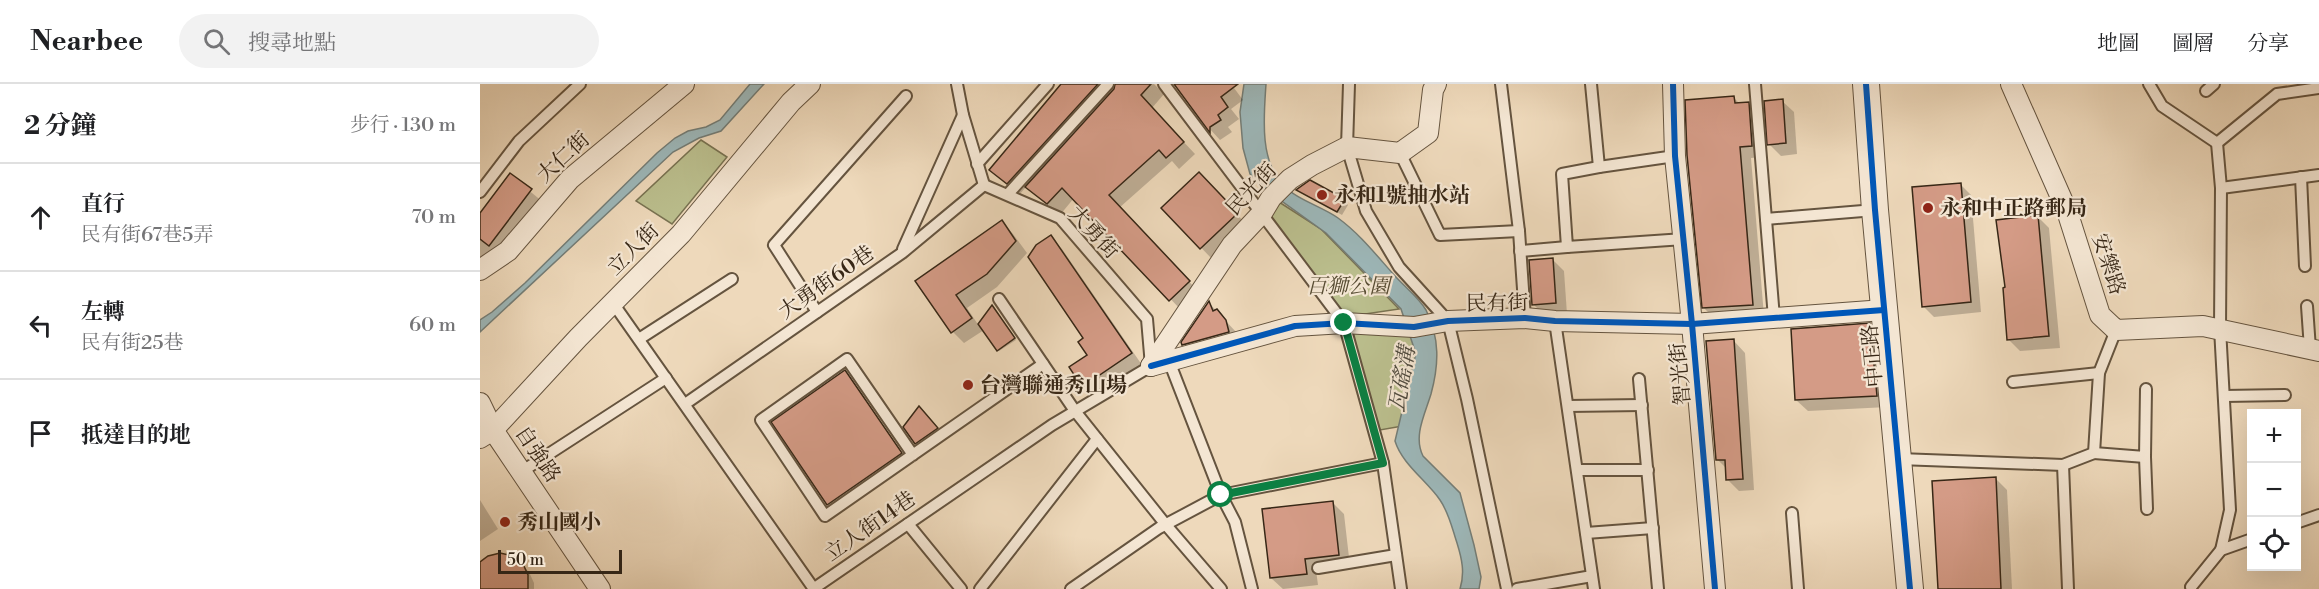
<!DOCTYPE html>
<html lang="zh-TW">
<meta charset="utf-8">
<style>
body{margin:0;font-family:"Libre Bodoni","Noto Serif TC",serif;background:#f2f2f2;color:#202124}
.controls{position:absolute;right:18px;bottom:18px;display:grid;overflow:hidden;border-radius:0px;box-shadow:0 6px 24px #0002}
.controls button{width:54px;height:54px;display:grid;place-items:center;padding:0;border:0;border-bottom:2px solid #e0e0e0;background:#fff;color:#202124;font:30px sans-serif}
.scale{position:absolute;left:18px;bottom:15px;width:124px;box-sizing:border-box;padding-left:6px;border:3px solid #372716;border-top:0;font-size:16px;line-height:21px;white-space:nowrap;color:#372716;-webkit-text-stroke:4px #f4e6d3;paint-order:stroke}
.stop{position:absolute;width:18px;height:18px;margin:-14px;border:4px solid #0b8043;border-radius:50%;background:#fff}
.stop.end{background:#0b8043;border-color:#fff;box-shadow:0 2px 6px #0008}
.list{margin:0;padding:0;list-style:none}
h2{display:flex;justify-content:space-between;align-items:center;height:78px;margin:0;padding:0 24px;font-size:26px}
h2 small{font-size:20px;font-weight:400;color:#757577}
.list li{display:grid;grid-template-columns:39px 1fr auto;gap:18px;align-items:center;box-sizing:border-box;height:108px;padding:0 24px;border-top:2px solid #e0e0e0}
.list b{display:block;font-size:22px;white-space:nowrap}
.list p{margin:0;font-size:20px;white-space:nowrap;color:#757577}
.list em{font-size:20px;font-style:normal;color:#757577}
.icon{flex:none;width:33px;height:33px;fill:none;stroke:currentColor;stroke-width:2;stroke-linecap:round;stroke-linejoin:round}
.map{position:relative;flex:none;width:1839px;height:505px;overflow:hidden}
header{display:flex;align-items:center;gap:36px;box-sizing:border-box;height:84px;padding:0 30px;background:#fff;border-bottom:2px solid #e0e0e0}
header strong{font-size:28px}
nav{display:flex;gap:33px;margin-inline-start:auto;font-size:21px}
.search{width:420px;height:54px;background:#f2f2f2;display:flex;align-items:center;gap:15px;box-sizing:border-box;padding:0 21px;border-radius:33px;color:#757577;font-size:22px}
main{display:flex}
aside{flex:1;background:#fff}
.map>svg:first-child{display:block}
.green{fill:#bbbf8e;stroke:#797352;stroke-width:1.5}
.water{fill:#9db8ba;stroke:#747e78;stroke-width:1.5}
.shadow{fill:#0003}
.building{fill:#d49b86;stroke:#372716;stroke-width:1.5}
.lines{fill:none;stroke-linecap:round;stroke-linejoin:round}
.service-casing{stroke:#65543f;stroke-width:14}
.minor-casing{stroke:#65543f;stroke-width:22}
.tertiary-casing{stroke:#65543f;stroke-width:28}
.service{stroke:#f4e6d3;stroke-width:10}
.minor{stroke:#f4e6d3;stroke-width:20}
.tertiary{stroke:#f4e6d3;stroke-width:26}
.cycleway-casing{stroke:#f4e6d3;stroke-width:10}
.cycleway{stroke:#0057b8;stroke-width:6}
.route{stroke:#0b8043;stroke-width:8}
.poi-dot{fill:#8f2418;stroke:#f4e6d3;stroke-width:2}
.labels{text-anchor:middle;stroke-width:4.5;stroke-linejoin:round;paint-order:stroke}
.street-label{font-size:21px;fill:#372716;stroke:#f4e6d3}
.poi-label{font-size:21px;font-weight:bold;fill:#372716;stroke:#f4e6d3;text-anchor:start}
.park-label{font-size:21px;font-style:italic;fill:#584d34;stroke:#f4e6d3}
.water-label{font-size:22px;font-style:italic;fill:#504b3f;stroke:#f4e6d3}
</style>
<header>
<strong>Nearbee</strong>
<div class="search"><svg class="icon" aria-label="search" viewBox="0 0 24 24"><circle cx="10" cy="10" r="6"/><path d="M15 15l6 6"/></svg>搜尋地點</div>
<nav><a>地圖</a><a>圖層</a><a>分享</a></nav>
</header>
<main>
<aside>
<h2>2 分鐘<small>步行 · 130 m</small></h2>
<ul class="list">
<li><svg class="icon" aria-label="ahead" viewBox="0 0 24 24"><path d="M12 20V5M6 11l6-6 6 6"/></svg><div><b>直行</b><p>民有街67巷5弄</p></div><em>70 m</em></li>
<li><svg class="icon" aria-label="left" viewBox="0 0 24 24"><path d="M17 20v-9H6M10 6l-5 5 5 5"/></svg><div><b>左轉</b><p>民有街25巷</p></div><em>60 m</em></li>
<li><svg class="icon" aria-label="arrive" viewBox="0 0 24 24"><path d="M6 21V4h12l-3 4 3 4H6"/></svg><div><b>抵達目的地</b></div></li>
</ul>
</aside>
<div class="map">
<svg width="1839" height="505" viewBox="0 0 1839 505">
<rect width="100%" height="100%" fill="#eed9bb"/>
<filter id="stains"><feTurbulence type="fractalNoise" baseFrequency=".00333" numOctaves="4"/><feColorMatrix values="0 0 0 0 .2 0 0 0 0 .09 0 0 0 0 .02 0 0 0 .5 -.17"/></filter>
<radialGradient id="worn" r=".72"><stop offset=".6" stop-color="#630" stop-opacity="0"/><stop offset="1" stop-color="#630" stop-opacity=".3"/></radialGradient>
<!-- green -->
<g class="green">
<path d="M221 56 247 73 192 140 156 117Z"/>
<path d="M799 118 841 145 919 225 865 233 788 130Z"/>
<path d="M937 240 940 300 928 341 900 346 869 241Z"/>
</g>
<!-- water -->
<g class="water">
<path d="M270 0H284L241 47 219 54 193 68 0 248V236L12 228 45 199 177 69 195 54 208 47 226 43 240 36Z"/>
<path d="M764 0H786C784 31 779 76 803 101 817 116 841 122 858 134 880 150 897 172 915 192 925 203 939 214 946 226 960 254 959 281 951 310 945 330 933 352 943 372L980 409 994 461 1001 493 999 505H980C985 489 982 475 977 459 972 444 969 429 960 416 947 397 922 380 915 357L935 273 934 264 921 225 846 149 782 103 770 90 763 64 760 28Z"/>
</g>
<!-- shadow -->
<g class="shadow">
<path d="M583 0H674L684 10 672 24 715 70 699 85 692 77 639 124 720 209 702 227 594 114 580 131 546 103 539 111 511 86Z"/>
<path d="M696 0H751L763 16 751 25 759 35 748 43 752 48 740 56 729 44Z"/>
<path d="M1254 14 1260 20 1268 19 1280 31 1283 73 1271 74 1284 232 1236 236 1224 224Z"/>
<path d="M1302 17 1314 28 1317 70 1301 72 1289 60Z"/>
<path d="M30 91 63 118 0 183V131Z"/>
<path d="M1481 101 1491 111 1501 228 1454 233 1443 222Z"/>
<path d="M730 102 768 142 733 176 683 124Z"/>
<path d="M819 106 864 116 868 121 862 131Z"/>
<path d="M1557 132 1569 144 1580 264 1540 267 1528 255Z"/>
<path d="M522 138 533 150 547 169 517 203 487 224 499 242 513 223 514 225 536 256 519 267 504 246 484 259 473 248 437 197Z"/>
<path d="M570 153 582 165 662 281 615 313 604 302 609 271 605 254Z"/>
<path d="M1072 175 1084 187 1087 230 1065 232 1053 220Z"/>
<path d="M729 219 757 249 715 272 704 260Z"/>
<path d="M1390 241 1402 252 1408 323 1328 327 1316 316Z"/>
<path d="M1254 257 1265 269 1274 406 1259 407 1247 395V385L1237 375Z"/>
<path d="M367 289 423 371 350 422 293 338Z"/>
<path d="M439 325 459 346 438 361 436 359Z"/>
<path d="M1515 394 1527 406 1532 505H1459Z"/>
<path d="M0 416 18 445 0 457Z"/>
<path d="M853 419 864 430 870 482 836 486 838 501 803 505 791 494Z"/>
<path d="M0 480 42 481 49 488 54 499V505H0Z"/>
</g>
<!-- building -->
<g class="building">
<path d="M581 0H618L527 100 509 86Z"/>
<path d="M635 0H671L661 11 704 58 686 74 679 66 629 111 710 197 689 217 582 104 567 120 545 103 634 5Z"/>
<path d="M694 0H758L741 13 748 23 738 31 741 36 730 43V49Z"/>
<path d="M1254 12 1255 19 1269 18 1272 62 1260 63 1273 221 1222 224 1207 71 1205 16Z"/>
<path d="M1303 15 1306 59 1287 61 1284 17Z"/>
<path d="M719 88 758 129 720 165 681 124Z"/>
<path d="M30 89 52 105 9 162 0 155V129Z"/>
<path d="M830 96 865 115 857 128 816 106Z"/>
<path d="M1481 99 1491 218 1442 223 1432 103Z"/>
<path d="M1558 131 1569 252 1527 256 1523 204 1525 203 1516 136Z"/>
<path d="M522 136 536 157 507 190 476 211 492 234 471 249 435 197Z"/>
<path d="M571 151 652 269 602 303 589 283 607 271 598 258 603 254 548 173 556 161Z"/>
<path d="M1073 174 1076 219 1052 221 1049 176Z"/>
<path d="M729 217 733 227 737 225 746 236 749 248 702 261 701 258Z"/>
<path d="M512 221 535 254 517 267 498 240Z"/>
<path d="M1390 239 1397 312 1315 316 1311 245Z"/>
<path d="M1254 255 1263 395 1246 396 1245 376H1236L1226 257Z"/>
<path d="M365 286 422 369 347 421 291 338Z"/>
<path d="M439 322 458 344 435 360 423 343Z"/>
<path d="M1516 393 1521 505H1458L1452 397Z"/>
<path d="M853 417 859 471 825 475 827 490 790 494 782 425Z"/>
<path d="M20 469 33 472 43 480 48 491V505H0V478L8 472Z"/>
</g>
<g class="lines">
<defs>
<g id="service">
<path d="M477 0 483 31 504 101"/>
<path d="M684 0 864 239 903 379 921 505"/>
<path d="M869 0 867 63 886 127 919 183 968 237 987 315 1027 505"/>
<path d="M1021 0 1039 147 1045 234"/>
<path d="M1111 0 1119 83 1195 72"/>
<path d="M1275 0 1294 234"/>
<path d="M1669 0 1682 22 1737 59"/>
<path d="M1726 7 1734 0"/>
<path d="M1737 59 1741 104 1740 244 1750 426 1741 466"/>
<path d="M1737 59 1797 10 1839 4"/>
<path d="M920 69 960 151 1039 147"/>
<path d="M497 80 568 0"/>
<path d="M1119 83 1082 90 1087 163 1204 155"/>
<path d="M1821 93 1825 182"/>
<path d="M1741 104 1839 91"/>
<path d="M0 108 39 57 100 0"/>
<path d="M528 110 628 0"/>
<path d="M1286 135 1395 126"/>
<path d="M423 165 483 31"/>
<path d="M1040 167 1087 163"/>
<path d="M519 215 595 327 686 441 741 505"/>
<path d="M133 219 334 505"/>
<path d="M1827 222 1830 265"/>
<path d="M337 228 294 161 426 12"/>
<path d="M1075 237 1114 505"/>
<path d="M159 255 252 195"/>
<path d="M689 277 741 411 755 438 772 505"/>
<path d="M1159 295 1178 505"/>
<path d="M1533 298 1619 289"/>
<path d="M1744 312 1805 311"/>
<path d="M205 320 422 169 504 101"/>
<path d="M1088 322 1162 321"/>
<path d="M1614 369 1665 373 1666 305"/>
<path d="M433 371 367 275 281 336 345 432 563 280"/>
<path d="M1665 373 1667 425"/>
<path d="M1419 375 1583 381 1614 369 1619 289 1636 246"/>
<path d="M1583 381 1588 505"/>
<path d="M1097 386H1168"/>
<path d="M41 388 186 294"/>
<path d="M1312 429 1318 505"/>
<path d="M1816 439 1839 431"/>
<path d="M428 440 481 505"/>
<path d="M1106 449 1173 444"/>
<path d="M838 484 916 471"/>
<path d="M1711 503 1741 466 1772 455"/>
<path d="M333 505 572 341 671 282 667 235 580 134 504 101"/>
<path d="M500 505 617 355"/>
<path d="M591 505 679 444 741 411 903 379"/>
<path d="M1037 505 1112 492"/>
</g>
<g id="minor">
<path d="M1193 0 1195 72 1212 240 1235 505"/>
<path d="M1531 0 1587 127 1620 231 1636 246 1723 242 1839 267"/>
<path d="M0 186 28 167 90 95 204 0"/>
<path d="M671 282 815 242 864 239 934 243 968 237 1045 234 1075 237 1212 240 1404 226"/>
<path d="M671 282 752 161 782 129 791 114 810 95 832 81 867 63 920 69 948 49 953 6 956 0"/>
<path d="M0 319 13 346 120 505"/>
<path d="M0 354 13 346 98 254 201 150 311 18 330 0"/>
</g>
<path id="tertiary" d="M1386 0 1395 126 1430 505"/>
</defs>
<!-- service casing -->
<use href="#service" class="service-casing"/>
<!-- minor casing -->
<use href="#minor" class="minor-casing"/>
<!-- tertiary casing -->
<use href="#tertiary" class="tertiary-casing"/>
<!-- service -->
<use href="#service" class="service"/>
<!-- minor -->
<use href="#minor" class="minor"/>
<!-- tertiary -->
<use href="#tertiary" class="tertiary"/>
<defs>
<g id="cycleway">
<path d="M1193 0 1195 72 1212 240 1235 505"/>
<path d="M1386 0 1395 126 1430 505"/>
<path d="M671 282 815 242 864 239 934 243 968 237 1045 234 1075 237 1212 240 1404 226"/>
</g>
</defs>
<!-- cycleway casing -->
<use href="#cycleway" class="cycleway-casing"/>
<!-- cycleway -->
<use href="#cycleway" class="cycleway"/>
</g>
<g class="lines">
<!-- route -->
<path class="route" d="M741 411 903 379 864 239"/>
</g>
<!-- markers -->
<g class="poi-dot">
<circle cx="842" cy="111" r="6"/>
<circle cx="1448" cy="124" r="6"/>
<circle cx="488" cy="301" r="6"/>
<circle cx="25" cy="438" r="6"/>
</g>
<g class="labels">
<!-- street labels -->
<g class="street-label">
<text transform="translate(83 73) rotate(-43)" y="7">大仁街</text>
<text transform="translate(771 105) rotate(-47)" y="7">民光街</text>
<text transform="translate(614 148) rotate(47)" y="7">大勇街</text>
<text transform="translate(153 165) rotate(-45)" y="7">立人街</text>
<text transform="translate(1629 180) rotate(72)" y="7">安樂路</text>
<text transform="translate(346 198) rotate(-35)" y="7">大勇街60巷</text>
<text transform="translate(1017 219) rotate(-1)" y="7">民有街</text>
<text transform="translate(1392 272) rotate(-95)" y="7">中正路</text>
<text transform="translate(1200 290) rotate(-95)" y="7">智光街</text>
<text transform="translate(58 370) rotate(56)" y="7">自強路</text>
<text transform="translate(390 442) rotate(-35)" y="7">立人街14巷</text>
</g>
<!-- poi labels -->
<g class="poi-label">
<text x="854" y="118">永和1號抽水站</text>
<text x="1460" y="131">永和中正路郵局</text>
<text x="500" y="308">台灣聯通秀山場</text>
<text x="37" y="445">秀山國小</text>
</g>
<!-- park labels -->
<g class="park-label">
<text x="868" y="209">百獅公園</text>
</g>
<!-- water labels -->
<g class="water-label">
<text transform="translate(921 295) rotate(-80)" y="8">瓦磘溝</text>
</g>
</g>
<rect width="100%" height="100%" filter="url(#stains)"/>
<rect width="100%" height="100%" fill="url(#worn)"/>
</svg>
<div class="controls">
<button>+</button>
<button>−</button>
<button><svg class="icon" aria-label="locate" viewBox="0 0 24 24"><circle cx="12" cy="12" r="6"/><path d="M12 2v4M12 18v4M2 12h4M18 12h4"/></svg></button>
</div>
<div class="scale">50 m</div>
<div class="stop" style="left:741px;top:411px"></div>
<div class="stop end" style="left:864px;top:239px"></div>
</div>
</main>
